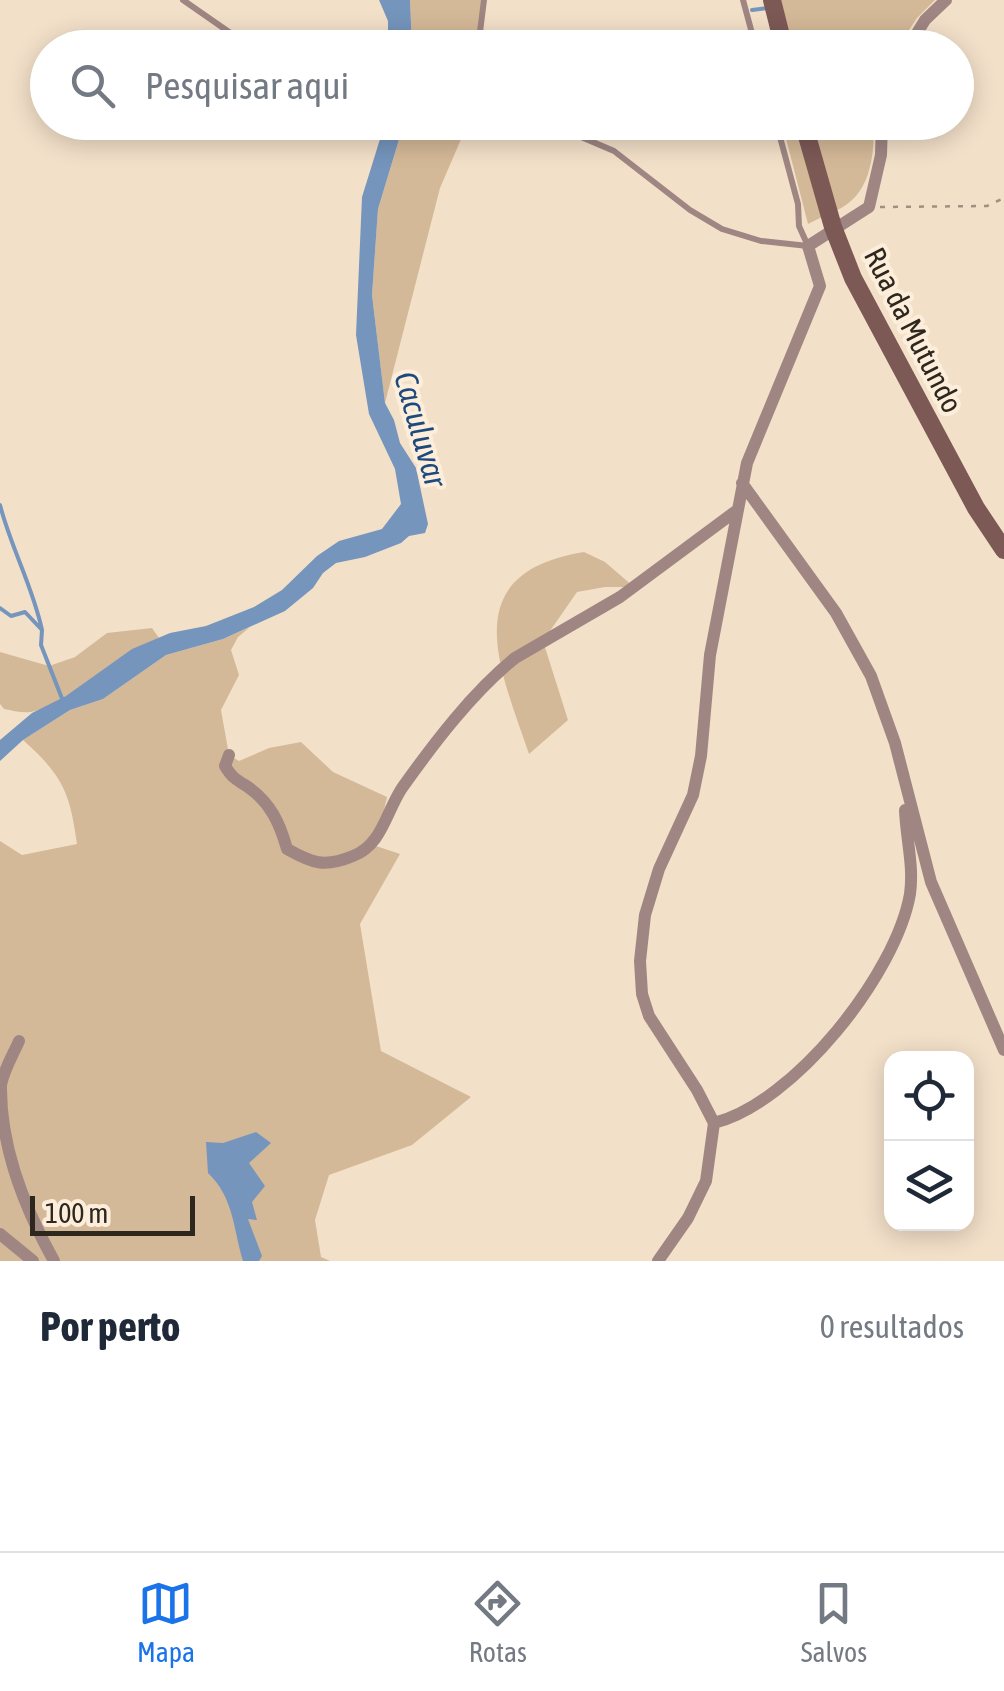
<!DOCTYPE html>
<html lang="pt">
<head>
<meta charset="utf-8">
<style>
	body { margin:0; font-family:"Asap Condensed",sans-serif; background:#f6f6f7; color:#1f2937 }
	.controls { position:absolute; right:30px; bottom:30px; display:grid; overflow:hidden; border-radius:20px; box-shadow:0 5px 25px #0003 }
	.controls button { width:90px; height:90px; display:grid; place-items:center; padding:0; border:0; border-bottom:2px solid #e0e1e3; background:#fff; color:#1f2937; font:50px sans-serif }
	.scale { position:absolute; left:30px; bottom:25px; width:165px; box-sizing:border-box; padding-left:10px; border:5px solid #2e271e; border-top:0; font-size:28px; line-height:35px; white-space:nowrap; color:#2e271e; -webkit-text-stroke:8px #fdeedb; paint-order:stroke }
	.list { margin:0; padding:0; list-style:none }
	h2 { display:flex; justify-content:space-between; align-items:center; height:130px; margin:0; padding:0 40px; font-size:42px }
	h2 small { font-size:32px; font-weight:400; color:#747a83 }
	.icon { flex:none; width:55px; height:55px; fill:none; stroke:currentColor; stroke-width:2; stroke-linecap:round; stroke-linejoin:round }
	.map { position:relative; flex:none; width:1004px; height:1261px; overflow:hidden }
	.search { position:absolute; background:#fff; box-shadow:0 5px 25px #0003; left:30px; right:30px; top:30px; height:110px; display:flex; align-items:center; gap:25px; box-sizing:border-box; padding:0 35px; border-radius:55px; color:#747a83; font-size:38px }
	.sheet { height:290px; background:#fff }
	nav { display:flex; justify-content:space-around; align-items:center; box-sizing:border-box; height:140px; border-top:2px solid #e0e1e3; background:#fff; font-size:28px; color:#747a83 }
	nav a { display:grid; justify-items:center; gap:5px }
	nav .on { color:#1a73e8 }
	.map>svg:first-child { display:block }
</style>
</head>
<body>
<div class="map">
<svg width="1004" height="1261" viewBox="0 0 1004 1261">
	<rect width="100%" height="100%" fill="#f3e0c9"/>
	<!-- green -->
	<path fill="#d4b998" d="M 410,0 L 484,0 L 478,47 L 412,47 Z
		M 777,0 L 935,0 L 917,18 L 897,48 L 789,47 Z
		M 404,123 L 468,123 L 440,188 L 385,403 L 372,295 L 378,209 Z
		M 782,123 L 797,123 L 824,216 L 808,224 Z
		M 808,123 L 874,123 C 874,157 871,196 835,211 Z
		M 584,552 L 605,562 L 634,587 L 605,587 L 577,592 L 543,641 L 568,720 L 529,754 C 499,666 455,573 584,552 Z
		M 250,627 L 238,637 L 231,650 L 239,675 L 221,710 L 229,755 L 239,761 L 269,748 L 301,742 L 333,772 L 387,797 L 376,846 L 400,854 L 360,924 L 381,1051 L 471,1097 L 412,1145 L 329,1175 L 315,1220 L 321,1257 L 330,1261 L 0,1261 L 0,841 L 22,855 L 77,844 C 70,792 62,775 23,740 L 70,710 L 103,699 L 166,655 L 223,639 Z
		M 152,628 L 159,638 C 115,656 81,696 35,711 C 26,714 14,711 4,709 L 0,704 L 0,652 L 49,666 L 75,657 L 107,633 Z"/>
	<!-- water -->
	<path fill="#7595bd" d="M 379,0 L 410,0 L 412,47 L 388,47 L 388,21 Z
		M 385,123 L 404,123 L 378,209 L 372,295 L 385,403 L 394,420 L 400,443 L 416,468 L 428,524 L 425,533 L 409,536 L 401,543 L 365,557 L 336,563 L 323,573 L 313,588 L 285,611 L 223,639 L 166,655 L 103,699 L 70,710 L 23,740 L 0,761 L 0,740 L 32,713 L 66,696 L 132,649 L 170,633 L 206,626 L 254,607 L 282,590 L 317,556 L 339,541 L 382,529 L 401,504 L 395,469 L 369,414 L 356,335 L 362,197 Z
		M 256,1132 L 271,1143 L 249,1163 L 265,1186 L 252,1202 L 257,1220 L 248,1219 L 262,1256 L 259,1261 L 243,1261 C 233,1228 234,1198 208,1173 L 206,1142 L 223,1143 Z"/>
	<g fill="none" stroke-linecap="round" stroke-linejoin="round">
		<!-- stream -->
		<path stroke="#7595bd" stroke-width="4" d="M 752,10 L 767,8
			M 0,505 C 11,548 33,587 42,630 L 25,612 L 11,616 L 0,608
			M 42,630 L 41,645 L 63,701"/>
		<!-- path -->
		<path stroke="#9f9180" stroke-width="2.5" stroke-dasharray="5 8" stroke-linecap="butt" d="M 880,207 L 987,206 L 1004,198"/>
		<!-- lane -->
		<path stroke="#9f8683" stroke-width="6" d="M 183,0 L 252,48
			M 743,0 L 756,48
			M 478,48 L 484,0
			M 546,122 L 614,151 L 690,210 L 722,229 L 761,241 L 808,246 L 799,226 L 798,204 L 776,122"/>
		<!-- street -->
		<path stroke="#9f8683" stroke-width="12" d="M 908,48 L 925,20 L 946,0
			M 742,483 L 836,613 L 871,676 L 895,743 L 931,882 L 1004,1050
			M 229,755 L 225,766 C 233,779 237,780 248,787 C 271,803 280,824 287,849 C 312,863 324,868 353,856 C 382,845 386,812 402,788 C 434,743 472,693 515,658 L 620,597 L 736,511
			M 19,1041 C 13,1055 4,1069 1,1085 C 0,1147 25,1209 54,1261
			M 714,1123 C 794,1103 896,974 910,894 C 914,866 906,838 905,810
			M 0,1234 L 33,1261
			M 658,1261 L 688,1218 L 706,1181 L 714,1123 L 697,1090 L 649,1016 L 642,994 L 640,961 L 645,915 L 659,869 L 693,795 L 701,756 L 710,655 L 747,463 L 820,286 L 808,246 L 869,207 L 881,155 L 882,122"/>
		<!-- secondary -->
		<path stroke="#7d5956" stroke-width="18" d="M 772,0 L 784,48
			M 803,122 L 833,227 L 853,278 L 976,508 L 1004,550"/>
	</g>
	<g text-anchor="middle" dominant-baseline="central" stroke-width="8" stroke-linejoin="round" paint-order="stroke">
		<!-- street labels -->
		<g font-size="30" fill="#2e271e" stroke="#fdeedb">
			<text transform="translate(914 330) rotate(63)">Rua da Mutundo</text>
		</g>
		<!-- water labels -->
		<g font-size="32" font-style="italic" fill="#1d497d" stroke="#fdeedb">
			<text transform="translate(421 429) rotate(74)">Caculuvar</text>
		</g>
	</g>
</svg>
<div class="controls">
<button><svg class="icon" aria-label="locate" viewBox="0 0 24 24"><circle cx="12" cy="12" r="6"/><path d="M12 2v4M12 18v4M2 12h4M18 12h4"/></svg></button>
<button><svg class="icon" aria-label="layers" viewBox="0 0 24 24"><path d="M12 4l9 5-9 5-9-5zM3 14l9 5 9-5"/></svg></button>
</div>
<div class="scale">100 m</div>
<div class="search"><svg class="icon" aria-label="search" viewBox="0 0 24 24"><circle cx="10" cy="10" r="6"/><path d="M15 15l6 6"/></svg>Pesquisar aqui</div>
</div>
<section class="sheet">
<h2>Por perto<small>0 resultados</small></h2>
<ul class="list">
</ul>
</section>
<nav>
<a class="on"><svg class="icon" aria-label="map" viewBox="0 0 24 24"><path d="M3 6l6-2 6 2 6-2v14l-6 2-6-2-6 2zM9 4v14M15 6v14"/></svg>Mapa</a>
<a><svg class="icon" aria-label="directions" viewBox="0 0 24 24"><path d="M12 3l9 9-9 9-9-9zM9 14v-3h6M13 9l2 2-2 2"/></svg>Rotas</a>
<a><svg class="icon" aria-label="saved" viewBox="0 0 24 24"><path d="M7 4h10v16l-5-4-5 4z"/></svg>Salvos</a>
</nav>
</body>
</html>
